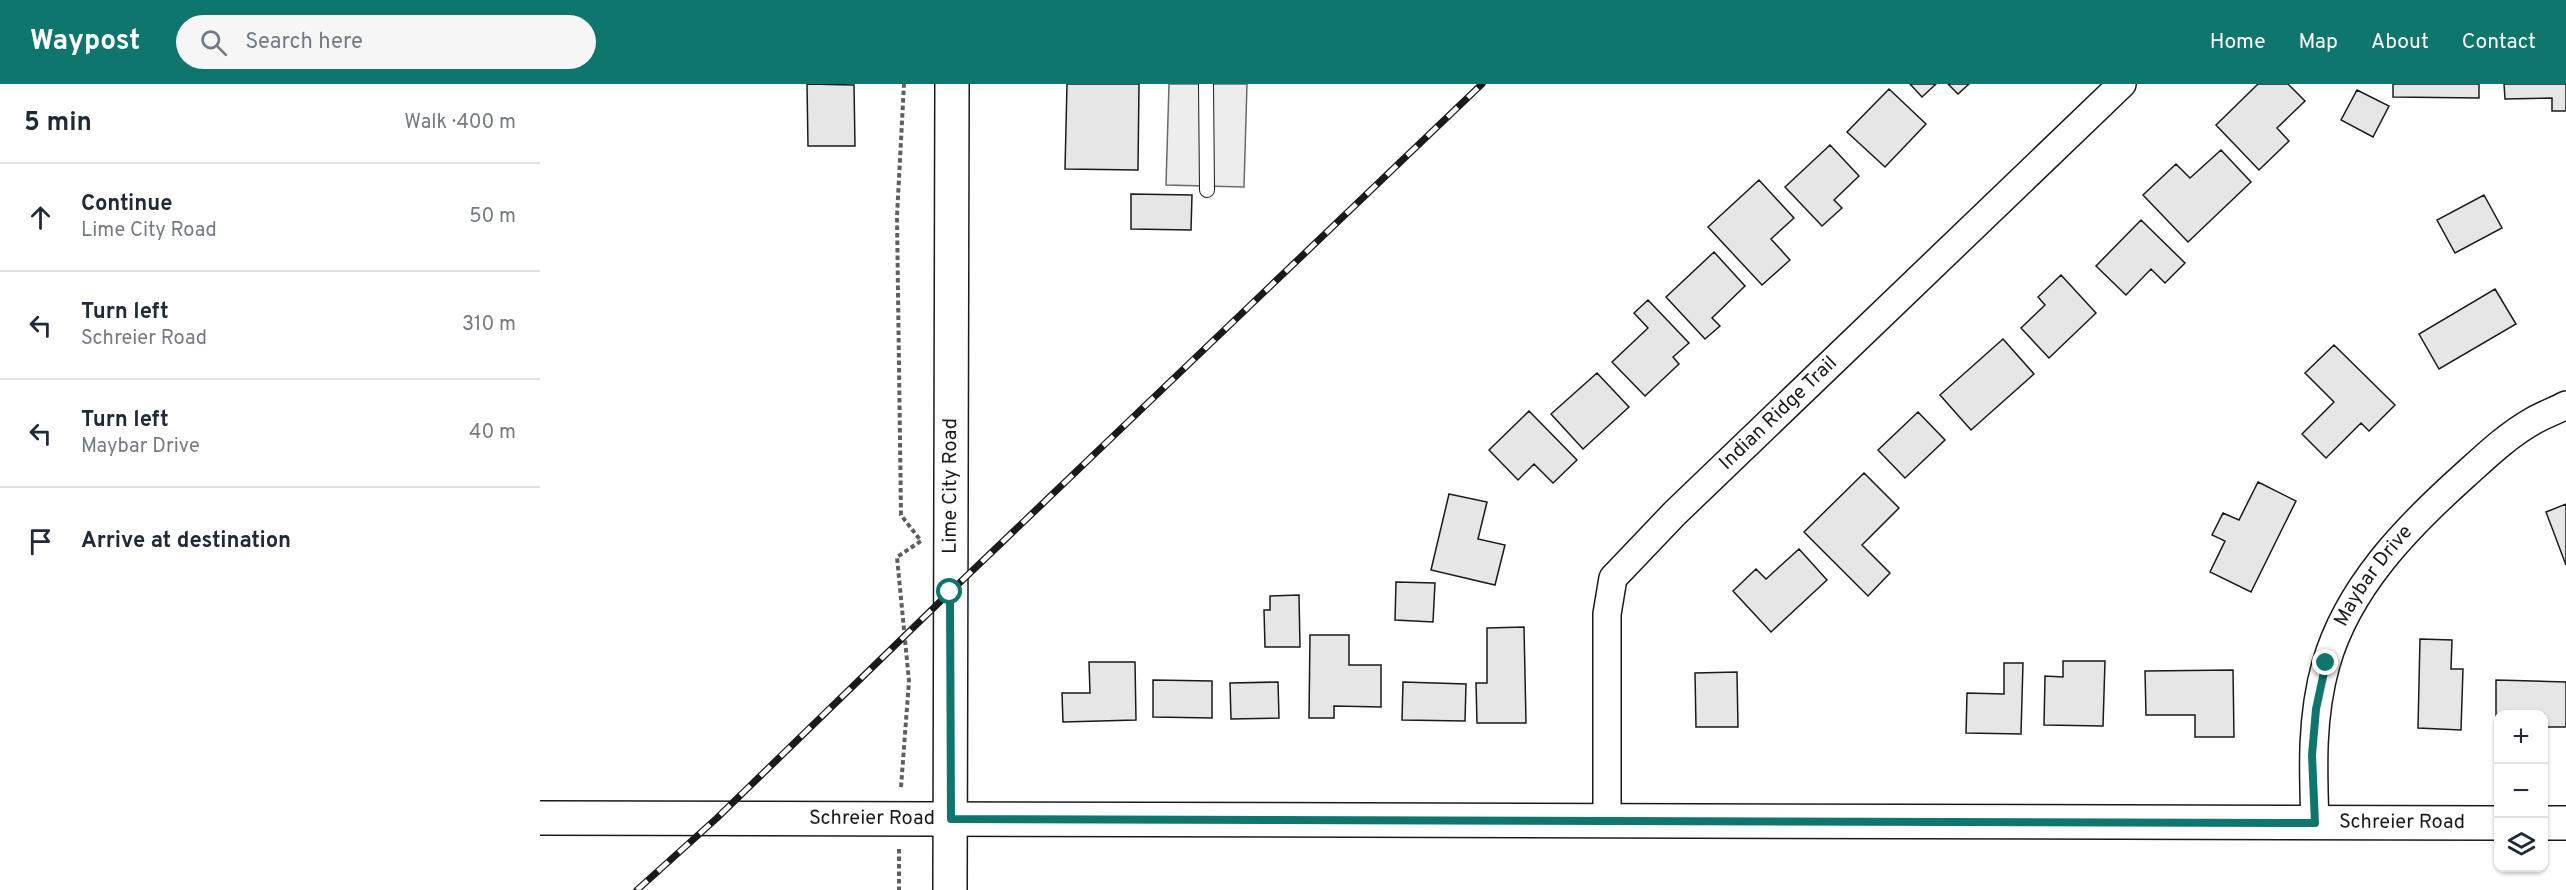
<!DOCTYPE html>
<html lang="en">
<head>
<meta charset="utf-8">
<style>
	body { margin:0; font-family:Overpass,sans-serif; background:#f6f6f7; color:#1f2937 }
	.controls { position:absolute; right:18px; bottom:18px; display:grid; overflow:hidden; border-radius:12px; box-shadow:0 2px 4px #0004 }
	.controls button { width:54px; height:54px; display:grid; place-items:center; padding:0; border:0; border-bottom:2px solid #e0e1e3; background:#fff; color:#1f2937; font:30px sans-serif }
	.stop { position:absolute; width:18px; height:18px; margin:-14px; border:4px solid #0f766e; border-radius:50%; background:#fff }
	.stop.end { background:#0f766e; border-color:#fff; box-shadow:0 2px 6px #0008 }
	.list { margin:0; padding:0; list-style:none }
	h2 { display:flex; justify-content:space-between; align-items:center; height:78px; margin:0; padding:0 24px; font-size:26px }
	h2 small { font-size:20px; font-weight:400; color:#747a83 }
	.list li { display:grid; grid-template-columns:39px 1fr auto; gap:18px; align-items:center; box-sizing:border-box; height:108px; padding:0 24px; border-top:2px solid #e0e1e3 }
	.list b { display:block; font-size:22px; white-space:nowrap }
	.list p { margin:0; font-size:20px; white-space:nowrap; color:#747a83 }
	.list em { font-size:20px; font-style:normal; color:#747a83 }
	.icon { flex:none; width:33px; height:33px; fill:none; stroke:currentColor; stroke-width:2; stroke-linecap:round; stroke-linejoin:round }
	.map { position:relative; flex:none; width:2026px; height:806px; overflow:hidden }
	header { display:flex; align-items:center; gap:36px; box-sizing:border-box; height:84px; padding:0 30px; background:#0f766e; color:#fff }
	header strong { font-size:28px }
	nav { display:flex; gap:33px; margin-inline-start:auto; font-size:21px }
	.search { width:420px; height:54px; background:#f6f6f7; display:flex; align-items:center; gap:15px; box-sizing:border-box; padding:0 21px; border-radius:33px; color:#747a83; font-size:22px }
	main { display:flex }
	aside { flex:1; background:#fff }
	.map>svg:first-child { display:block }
</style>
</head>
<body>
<header>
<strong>Waypost</strong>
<div class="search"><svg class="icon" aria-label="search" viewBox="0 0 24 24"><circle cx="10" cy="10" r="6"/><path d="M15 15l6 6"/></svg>Search here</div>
<nav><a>Home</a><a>Map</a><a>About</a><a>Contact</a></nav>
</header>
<main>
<aside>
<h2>5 min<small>Walk · 400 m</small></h2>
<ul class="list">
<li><svg class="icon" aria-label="ahead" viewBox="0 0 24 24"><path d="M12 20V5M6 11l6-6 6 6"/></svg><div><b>Continue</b><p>Lime City Road</p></div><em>50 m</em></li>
<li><svg class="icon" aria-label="left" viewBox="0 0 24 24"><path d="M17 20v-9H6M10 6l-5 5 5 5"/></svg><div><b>Turn left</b><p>Schreier Road</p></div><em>310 m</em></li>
<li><svg class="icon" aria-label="left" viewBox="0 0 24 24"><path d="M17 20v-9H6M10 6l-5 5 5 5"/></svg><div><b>Turn left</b><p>Maybar Drive</p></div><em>40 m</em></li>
<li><svg class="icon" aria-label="arrive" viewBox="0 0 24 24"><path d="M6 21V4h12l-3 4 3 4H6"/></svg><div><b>Arrive at destination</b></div></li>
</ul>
</aside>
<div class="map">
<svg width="2026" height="806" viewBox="0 0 2026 806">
	<rect width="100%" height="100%" fill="#fff"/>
	<!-- parking -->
	<path fill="#ededed" stroke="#6a6a6a" stroke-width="1.5" d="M 629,0 L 707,0 L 704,103 L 626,101 Z"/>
	<!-- building -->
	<path fill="#e6e6e6" stroke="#1a1a1a" stroke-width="1.5" d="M 267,0 L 314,1 L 315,62 L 268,62 Z
		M 527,0 L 599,0 L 598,86 L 525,85 Z
		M 1370,0 L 1396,0 L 1382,13 Z
		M 1408,0 L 1429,0 L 1418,10 Z
		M 1718,0 L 1748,0 L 1765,17 L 1737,44 L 1749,57 L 1719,86 L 1676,41 Z
		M 1853,0 L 1939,0 L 1939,14 L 1853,13 Z
		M 1964,0 L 2026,0 L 2026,27 L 2012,27 L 2012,14 L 1965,15 Z
		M 1349,5 L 1386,40 L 1345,83 L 1307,48 Z
		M 1817,6 L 1849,22 L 1833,53 L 1801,36 Z
		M 1290,61 L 1319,92 L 1294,116 L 1302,124 L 1282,142 L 1245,103 Z
		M 1681,66 L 1711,98 L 1648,158 L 1603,111 L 1636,80 L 1650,94 Z
		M 1219,96 L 1254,134 L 1231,155 L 1250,176 L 1222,201 L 1168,143 Z
		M 591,110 L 652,111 L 651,146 L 591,145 Z
		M 1944,111 L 1962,144 L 1915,169 L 1897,136 Z
		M 1601,136 L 1645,179 L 1625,199 L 1611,185 L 1586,211 L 1556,182 Z
		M 1174,168 L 1205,202 L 1172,234 L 1180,242 L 1165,255 L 1126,213 Z
		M 1521,191 L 1556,229 L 1509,274 L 1481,244 L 1505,221 L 1498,213 Z
		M 1955,205 L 1976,240 L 1899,285 L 1879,250 Z
		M 1108,216 L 1149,259 L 1133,273 L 1139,280 L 1105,312 L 1072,278 L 1108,244 L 1094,229 Z
		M 1463,255 L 1494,290 L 1431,346 L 1400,311 Z
		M 1794,261 L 1855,321 L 1829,347 L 1821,339 L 1786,374 L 1762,350 L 1794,318 L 1765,289 Z
		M 1057,289 L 1089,323 L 1043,365 L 1011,330 Z
		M 989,327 L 1037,376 L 1013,399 L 994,380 L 978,396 L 949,366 Z
		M 1378,328 L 1405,356 L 1365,394 L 1338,366 Z
		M 1324,389 L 1359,424 L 1322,461 L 1350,489 L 1328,512 L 1264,448 Z
		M 1718,398 L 1756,417 L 1711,508 L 1670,488 L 1685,457 L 1672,451 L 1683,429 L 1699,436 Z
		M 909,410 L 947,418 L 938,455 L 965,461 L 955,501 L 891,486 Z
		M 2026,420 L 2026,481 L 2006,428 Z
		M 1259,465 L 1287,496 L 1231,548 L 1193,507 L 1216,485 L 1226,495 Z
		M 856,498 L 895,499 L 893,538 L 855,536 Z
		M 759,511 L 760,563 L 725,563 L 724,526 L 730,526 L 730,512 Z
		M 984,543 L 986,639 L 937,639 L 936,599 L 947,599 L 947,544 Z
		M 770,551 L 809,551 L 809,581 L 841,581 L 841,623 L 794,622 L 794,634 L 769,634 Z
		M 1880,555 L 1912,556 L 1911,585 L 1923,585 L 1921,646 L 1878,644 Z
		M 1523,577 L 1565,577 L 1563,642 L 1504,641 L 1505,592 L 1523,593 Z
		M 549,578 L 595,578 L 596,636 L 523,638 L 522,609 L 550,609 Z
		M 1464,579 L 1483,579 L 1481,650 L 1426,649 L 1427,609 L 1464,610 Z
		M 1693,586 L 1694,653 L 1655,653 L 1655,631 L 1606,631 L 1605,587 Z
		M 1197,588 L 1198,643 L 1156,643 L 1155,589 Z
		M 613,596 L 672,597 L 672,634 L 613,633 Z
		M 1956,596 L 2026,598 L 2026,643 L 2004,643 L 2004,630 L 1958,630 L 1958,642 L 1956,642 Z
		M 738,598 L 739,634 L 691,635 L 690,599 Z
		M 863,598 L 926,600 L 925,637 L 862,636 Z"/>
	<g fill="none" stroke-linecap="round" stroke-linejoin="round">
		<!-- service casing -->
		<g stroke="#1a1a1a" stroke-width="16">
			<path id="service" d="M 666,0 L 667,106"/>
		</g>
		<!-- minor casing -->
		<g stroke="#1a1a1a" stroke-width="30">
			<g id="minor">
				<path id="s1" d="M 1067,736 L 1067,530 L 1073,494 L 1135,429 L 1582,0"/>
				<path id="s2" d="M 1775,739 C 1773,685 1771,633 1786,580 C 1808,503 1867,443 1925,391 C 1946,372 1968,351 1993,337 C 2003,331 2015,327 2026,321"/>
			</g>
		</g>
		<!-- tertiary casing -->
		<g stroke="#1a1a1a" stroke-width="36">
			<g id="tertiary">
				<path id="s3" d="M 0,734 L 1958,739"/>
				<path d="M 2004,739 L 2026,739"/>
				<path id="s4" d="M 410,806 L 412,0"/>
			</g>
		</g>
		<!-- path -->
		<path stroke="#5f5f5f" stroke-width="4" stroke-dasharray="4.5 3" stroke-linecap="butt" d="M 361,703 L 369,597 L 357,473 L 381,457 L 361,431 L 357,132 L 364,0
			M 359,765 L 359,806"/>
		<!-- service -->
		<use href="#service" stroke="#fff" stroke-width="14"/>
		<!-- minor -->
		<use href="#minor" stroke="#fff" stroke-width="27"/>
		<!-- tertiary -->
		<use href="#tertiary" stroke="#fff" stroke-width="33"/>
		<!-- rail casing -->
		<g stroke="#1a1a1a" stroke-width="7">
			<path id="rail" d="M 97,806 L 177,734 L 410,508 L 942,0"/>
		</g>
		<!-- rail -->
		<use href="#rail" stroke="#fff" stroke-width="4.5" stroke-dasharray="14" stroke-linecap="butt"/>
	</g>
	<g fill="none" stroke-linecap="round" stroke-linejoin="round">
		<!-- route -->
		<path stroke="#0f766e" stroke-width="8" d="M 410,508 L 411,735 L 1775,739 L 1772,671 L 1776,625 L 1786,579"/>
	</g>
	<g text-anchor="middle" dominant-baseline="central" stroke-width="4.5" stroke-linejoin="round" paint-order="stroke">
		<!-- street labels -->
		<g font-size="20" fill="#1a1a1a" stroke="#fff">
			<text stroke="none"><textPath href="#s1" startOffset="476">Indian Ridge Trail</textPath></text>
			<text stroke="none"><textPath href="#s4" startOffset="404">Lime City Road</textPath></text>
			<text stroke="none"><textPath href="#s2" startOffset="261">Maybar Drive</textPath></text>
			<text stroke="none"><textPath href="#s3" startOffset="332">Schreier Road</textPath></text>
			<text stroke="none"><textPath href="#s3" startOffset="1862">Schreier Road</textPath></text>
		</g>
	</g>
</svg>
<div class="controls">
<button>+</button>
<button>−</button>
<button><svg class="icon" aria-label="layers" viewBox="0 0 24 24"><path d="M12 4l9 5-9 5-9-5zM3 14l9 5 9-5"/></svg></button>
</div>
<div class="stop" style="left:410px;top:508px"></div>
<div class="stop end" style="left:1786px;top:579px"></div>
</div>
</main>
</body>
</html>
